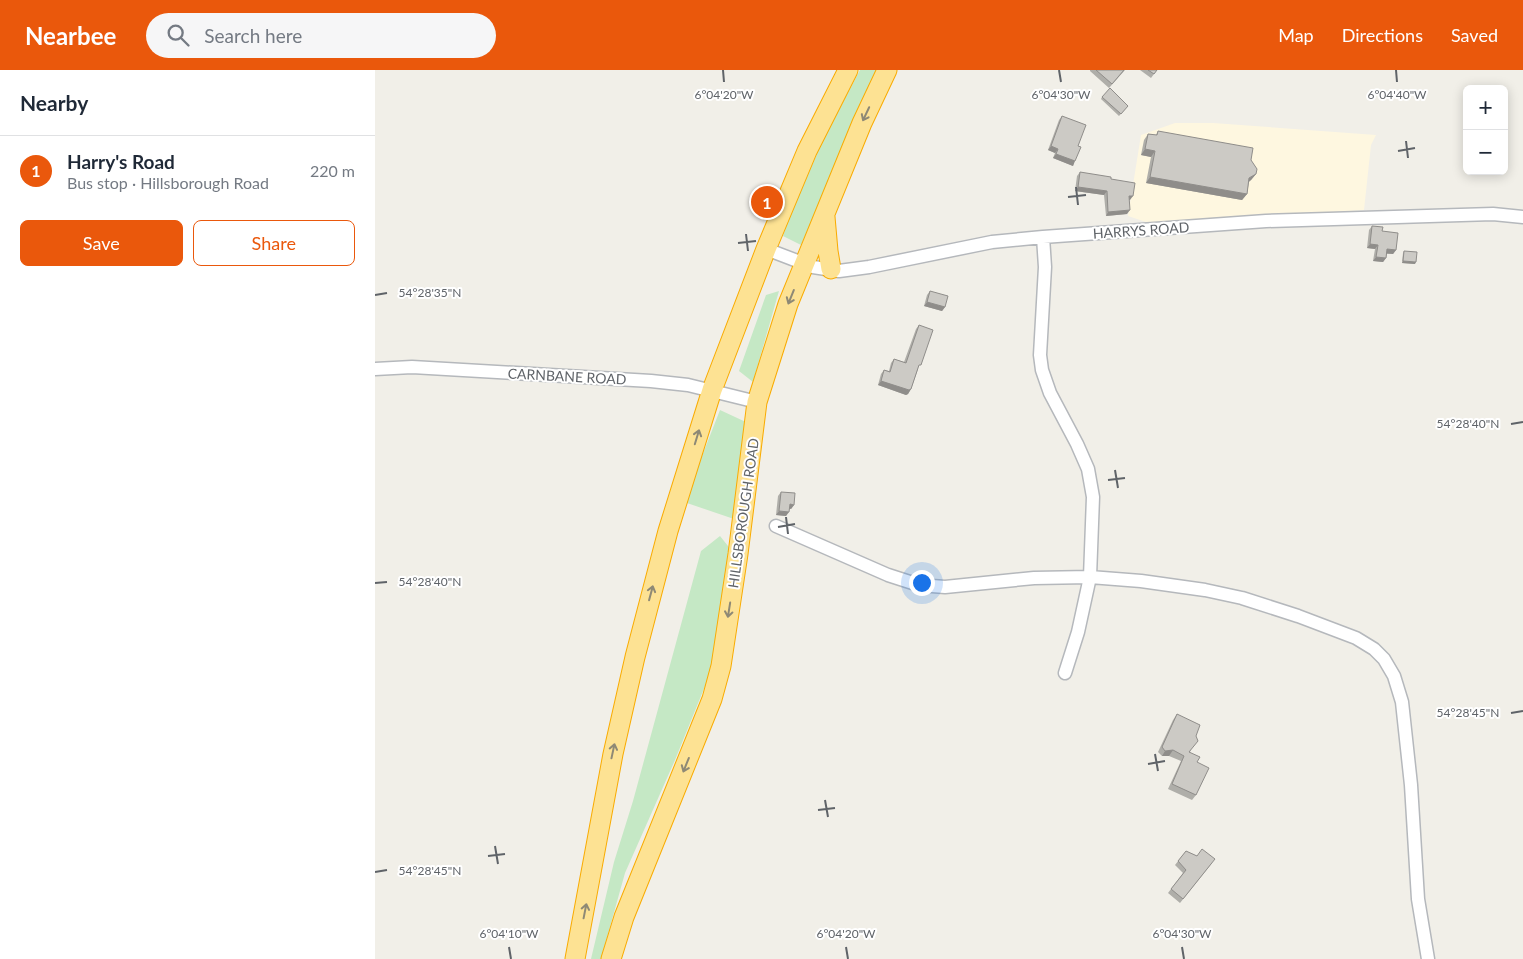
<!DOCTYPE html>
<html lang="en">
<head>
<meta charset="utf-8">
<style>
	body { margin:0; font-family:Lato,sans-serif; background:#f6f6f7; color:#1f2937 }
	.controls { position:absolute; right:15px; top:15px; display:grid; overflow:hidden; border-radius:8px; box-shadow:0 2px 12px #0003 }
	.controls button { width:45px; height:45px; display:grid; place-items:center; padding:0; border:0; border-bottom:1px solid #e0e1e3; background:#fff; color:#1f2937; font:25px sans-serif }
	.you { position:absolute; left:546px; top:512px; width:18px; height:18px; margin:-12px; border:4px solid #fff; border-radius:50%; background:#1a73e8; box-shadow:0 0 0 8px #1a73e833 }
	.badge { display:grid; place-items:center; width:32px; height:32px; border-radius:50%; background:#ea580c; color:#fff; font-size:16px; font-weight:700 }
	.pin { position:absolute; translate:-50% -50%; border:2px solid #fff; box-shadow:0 1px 5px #0006 }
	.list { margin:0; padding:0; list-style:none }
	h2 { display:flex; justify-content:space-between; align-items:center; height:65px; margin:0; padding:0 20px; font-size:21px }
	h2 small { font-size:16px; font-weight:400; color:#747a83 }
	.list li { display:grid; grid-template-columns:32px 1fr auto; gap:15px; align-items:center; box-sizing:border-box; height:70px; padding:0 20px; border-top:1px solid #e0e1e3 }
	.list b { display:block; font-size:19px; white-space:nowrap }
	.list p { margin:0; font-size:16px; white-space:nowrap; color:#747a83 }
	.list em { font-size:16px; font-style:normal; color:#747a83 }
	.actions { display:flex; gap:10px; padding:15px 20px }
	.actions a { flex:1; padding:11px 0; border:1px solid #ea580c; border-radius:8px; text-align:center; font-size:18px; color:#ea580c }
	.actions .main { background:#ea580c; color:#fff }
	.icon { flex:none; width:28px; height:28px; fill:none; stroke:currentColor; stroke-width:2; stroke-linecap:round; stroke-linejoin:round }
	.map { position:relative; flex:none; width:1148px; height:889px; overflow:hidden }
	header { display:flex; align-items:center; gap:30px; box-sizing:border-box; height:70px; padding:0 25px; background:#ea580c; color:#fff }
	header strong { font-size:24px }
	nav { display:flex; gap:28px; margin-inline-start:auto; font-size:18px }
	.search { width:350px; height:45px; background:#f6f6f7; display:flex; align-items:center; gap:12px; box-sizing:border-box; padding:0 18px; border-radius:28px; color:#747a83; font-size:19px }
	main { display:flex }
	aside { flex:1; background:#fff }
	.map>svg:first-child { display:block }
</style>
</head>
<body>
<header>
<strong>Nearbee</strong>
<div class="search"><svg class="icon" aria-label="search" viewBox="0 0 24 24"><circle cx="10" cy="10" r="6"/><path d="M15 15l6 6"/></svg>Search here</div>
<nav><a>Map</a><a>Directions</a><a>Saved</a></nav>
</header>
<main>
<aside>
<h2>Nearby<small></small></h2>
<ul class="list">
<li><span class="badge">1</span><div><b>Harry's Road</b><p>Bus stop · Hillsborough Road</p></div><em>220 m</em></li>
</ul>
<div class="actions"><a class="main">Save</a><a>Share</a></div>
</aside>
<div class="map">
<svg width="1148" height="889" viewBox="0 0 1148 889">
	<rect width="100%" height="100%" fill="#f1efe8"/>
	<!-- commercial -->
	<path fill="#fef7e0" d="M 800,53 L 838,53 L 1001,65 L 996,75 L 989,140 L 777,154 L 753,146 L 766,65 Z"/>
	<!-- green -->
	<path fill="#c5e8c5" d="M 485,0 L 505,0 L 479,54 L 426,175 L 408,166 L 412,153 L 448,70 Z
		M 404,221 L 378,312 L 364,301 L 391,225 Z
		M 345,340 L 373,353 L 359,449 L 309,432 Z
		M 345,466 L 357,481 L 339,594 L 300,690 L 250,803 L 226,889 L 216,889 L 239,792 L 258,731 L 326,481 Z"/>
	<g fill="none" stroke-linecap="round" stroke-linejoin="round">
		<!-- minor casing -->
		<g stroke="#b5b8bc" stroke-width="15">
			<path id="minor" d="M 668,167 L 670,197 L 665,285 L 667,300 L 675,323 L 702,374 L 713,399 L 718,427 L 715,507 L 703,562 L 690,603
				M 391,179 L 438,197 L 464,201 L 494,197 L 617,172 L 668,167 L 891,151 L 1118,144 L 1148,147
				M 0,299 L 37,297 L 276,311 L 313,315 L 382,332
				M 401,456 L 513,505 L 544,515 L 570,517 L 659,508 L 715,507 L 766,511 L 830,520 L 867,528 L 923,546 L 981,568 L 999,579 L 1009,589 L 1019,606 L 1027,632 L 1036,715 L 1043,829 L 1053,889"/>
		</g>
		<!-- highway casing -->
		<g stroke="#f9ab00" stroke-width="21">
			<path id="highway" d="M 450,147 L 453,181 L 456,199
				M 200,889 L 238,684 L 260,587 L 293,461 L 337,320 L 391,179 L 432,81 L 473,0
				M 236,889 L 249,847 L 337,629 L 346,596 L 363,484 L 382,332 L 413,234 L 487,53 L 512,0"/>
		</g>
		<!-- minor -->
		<use href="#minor" stroke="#fff" stroke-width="12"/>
		<!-- highway -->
		<use href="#highway" stroke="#fde293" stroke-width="19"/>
	</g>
	<!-- wall -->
	<path fill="#afaea9" d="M 715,0 L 750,0 L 734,18 L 715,1 Z
		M 765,0 L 782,0 L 776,8 Z
		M 727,27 L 753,36 L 744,46 L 726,29 Z
		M 687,46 L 703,76 L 698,96 L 678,88 L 680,83 L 673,80 L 684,50 Z
		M 783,61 L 876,90 L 881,104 L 876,110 L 874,112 L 872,124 L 867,130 L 771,113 L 776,87 L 766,85 L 769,70 L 773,64 L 781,65 Z
		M 705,102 L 736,109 L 755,130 L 754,130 L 752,144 L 731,146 L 729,125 L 700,121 L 702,106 Z
		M 997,156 L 1007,161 L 1021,180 L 1018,184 L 1012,184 L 1011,188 L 1008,192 L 998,191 L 1000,179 L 992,178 L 994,160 Z
		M 1029,181 L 1040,194 L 1027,193 L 1028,183 Z
		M 555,221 L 570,237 L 567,241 L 549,236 L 552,225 Z
		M 544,255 L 543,299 L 536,319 L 533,324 L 531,325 L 503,315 L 506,304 L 509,300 L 514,301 L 516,293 L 519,289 L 529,292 L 541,259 Z
		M 406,422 L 419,435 L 416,439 L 415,438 L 411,446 L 401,445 L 403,426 Z
		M 802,644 L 821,666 L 815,682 L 822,692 L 821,725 L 817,730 L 793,719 L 806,691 L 794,686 L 787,686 L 783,682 L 798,650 Z
		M 811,781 L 837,793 L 805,833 L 793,823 L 808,803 L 800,795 Z"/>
	<!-- shaded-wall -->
	<path fill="#8f8d8a" d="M 676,76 L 683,79 L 680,83 L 673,80 Z
		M 770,79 L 780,81 L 776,87 L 766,85 Z
		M 681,84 L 700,91 L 698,96 L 678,88 Z
		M 881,104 L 876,110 L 870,114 L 874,108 Z
		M 775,107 L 872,124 L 867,130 L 771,113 Z
		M 703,117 L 732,121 L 729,125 L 700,121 Z
		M 754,126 L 758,126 L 755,130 L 751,130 Z
		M 755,140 L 752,144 L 731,146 L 733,142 Z
		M 995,174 L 1003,175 L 1000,179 L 992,178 Z
		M 1012,179 L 1021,180 L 1018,184 L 1010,183 Z
		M 1001,187 L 1011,188 L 1008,192 L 998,191 Z
		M 1028,191 L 1041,192 L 1040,194 L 1027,193 Z
		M 552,232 L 570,237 L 567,241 L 549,236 Z
		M 506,311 L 536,319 L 533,324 L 531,325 L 503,315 Z
		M 415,434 L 419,435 L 416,439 L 412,438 Z
		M 404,441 L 414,442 L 411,446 L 401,445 Z
		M 798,680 L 794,686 L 787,686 L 790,681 Z"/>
	<!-- building -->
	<path fill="#cccac5" stroke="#8f8d8a" d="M 721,0 L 749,0 L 737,14 Z
		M 773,0 L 782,0 L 779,4 Z
		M 735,18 L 753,36 L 746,44 L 727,27 Z
		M 687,46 L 711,55 L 703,76 L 706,77 L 700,91 L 681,84 L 683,79 L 676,76 Z
		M 783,61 L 878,78 L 876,90 L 882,99 L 881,104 L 874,108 L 872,124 L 775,107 L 780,81 L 770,79 L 773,64 L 782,65 Z
		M 705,102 L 736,107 L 736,109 L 760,113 L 758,126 L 754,126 L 755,140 L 733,142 L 732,121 L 703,117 Z
		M 997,156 L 1008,157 L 1007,161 L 1023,163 L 1021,180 L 1012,179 L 1011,188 L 1001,187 L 1003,175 L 995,174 Z
		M 1029,181 L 1042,182 L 1041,192 L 1028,191 Z
		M 555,221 L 573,226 L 570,237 L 552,232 Z
		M 544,255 L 558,260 L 546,295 L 544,295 L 536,319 L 534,320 L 506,311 L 509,300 L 515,302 L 519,289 L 531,293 Z
		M 406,422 L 420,423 L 419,435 L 415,434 L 414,442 L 404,441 Z
		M 802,644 L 825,655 L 821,666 L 823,671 L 814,682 L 825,687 L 822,692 L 834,698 L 821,725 L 797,714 L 809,686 L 798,680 L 790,681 L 787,677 Z
		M 827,779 L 840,789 L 808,829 L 796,819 L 811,800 L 803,791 L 811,781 L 822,786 Z"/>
	<!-- one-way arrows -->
	<defs><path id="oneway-shaft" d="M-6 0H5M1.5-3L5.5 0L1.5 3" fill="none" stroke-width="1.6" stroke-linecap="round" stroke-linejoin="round" transform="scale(1.25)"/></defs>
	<g stroke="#8e8975">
		<use href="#oneway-shaft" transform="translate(491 44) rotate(115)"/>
		<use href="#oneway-shaft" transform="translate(416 227) rotate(112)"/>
		<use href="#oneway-shaft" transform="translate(322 367) rotate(-73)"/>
		<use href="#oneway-shaft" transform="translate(276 523) rotate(-75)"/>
		<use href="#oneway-shaft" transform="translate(354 540) rotate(99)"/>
		<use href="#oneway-shaft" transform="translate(238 681) rotate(-78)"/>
		<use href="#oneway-shaft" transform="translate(311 695) rotate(112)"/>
		<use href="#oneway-shaft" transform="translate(210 841) rotate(-79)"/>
	</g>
	<!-- ticks -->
	<path fill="none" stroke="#5f6368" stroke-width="2" d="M 348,0 L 349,12M 684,0 L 686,12M 1021,0 L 1022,12M 1031,71 L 1033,88M 1023,81 L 1040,78M 701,117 L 703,135M 693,127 L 711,125M 371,164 L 373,181M 363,173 L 381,171M 0,225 L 12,223M 1136,354 L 1148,352M 740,400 L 743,418M 733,410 L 750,408M 411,447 L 413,464M 403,457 L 420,454M 0,513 L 12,512M 1136,643 L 1148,641M 780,684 L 783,701M 773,694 L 790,691M 450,730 L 453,747M 443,740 L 460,738M 120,776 L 123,794M 113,786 L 130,784M 0,802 L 12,800M 134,877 L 136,889M 471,877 L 473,889M 807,877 L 809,889"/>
	<g text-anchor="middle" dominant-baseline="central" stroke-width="4" stroke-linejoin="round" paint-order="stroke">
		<!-- street labels -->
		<g font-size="14" fill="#5f6368" stroke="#fff">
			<text transform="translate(766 160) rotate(-4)">HARRYS ROAD</text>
			<text transform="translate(192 306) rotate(3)">CARNBANE ROAD</text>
			<text transform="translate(368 443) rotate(-82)">HILLSBOROUGH ROAD</text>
		</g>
	</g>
	<g font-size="12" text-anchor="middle" fill="#5f6368" stroke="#fff" stroke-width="4" stroke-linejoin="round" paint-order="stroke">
		<text x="349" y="29">6°04'20"W</text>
		<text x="686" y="29">6°04'30"W</text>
		<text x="1022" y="29">6°04'40"W</text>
		<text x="55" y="227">54°28'35"N</text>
		<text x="1093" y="358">54°28'40"N</text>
		<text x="55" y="516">54°28'40"N</text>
		<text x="1093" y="647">54°28'45"N</text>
		<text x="55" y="805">54°28'45"N</text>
		<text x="134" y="868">6°04'10"W</text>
		<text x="471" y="868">6°04'20"W</text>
		<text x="807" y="868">6°04'30"W</text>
	</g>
</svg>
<div class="controls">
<button>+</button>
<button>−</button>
</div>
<div class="you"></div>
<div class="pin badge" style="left:392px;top:132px">1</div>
</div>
</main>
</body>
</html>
